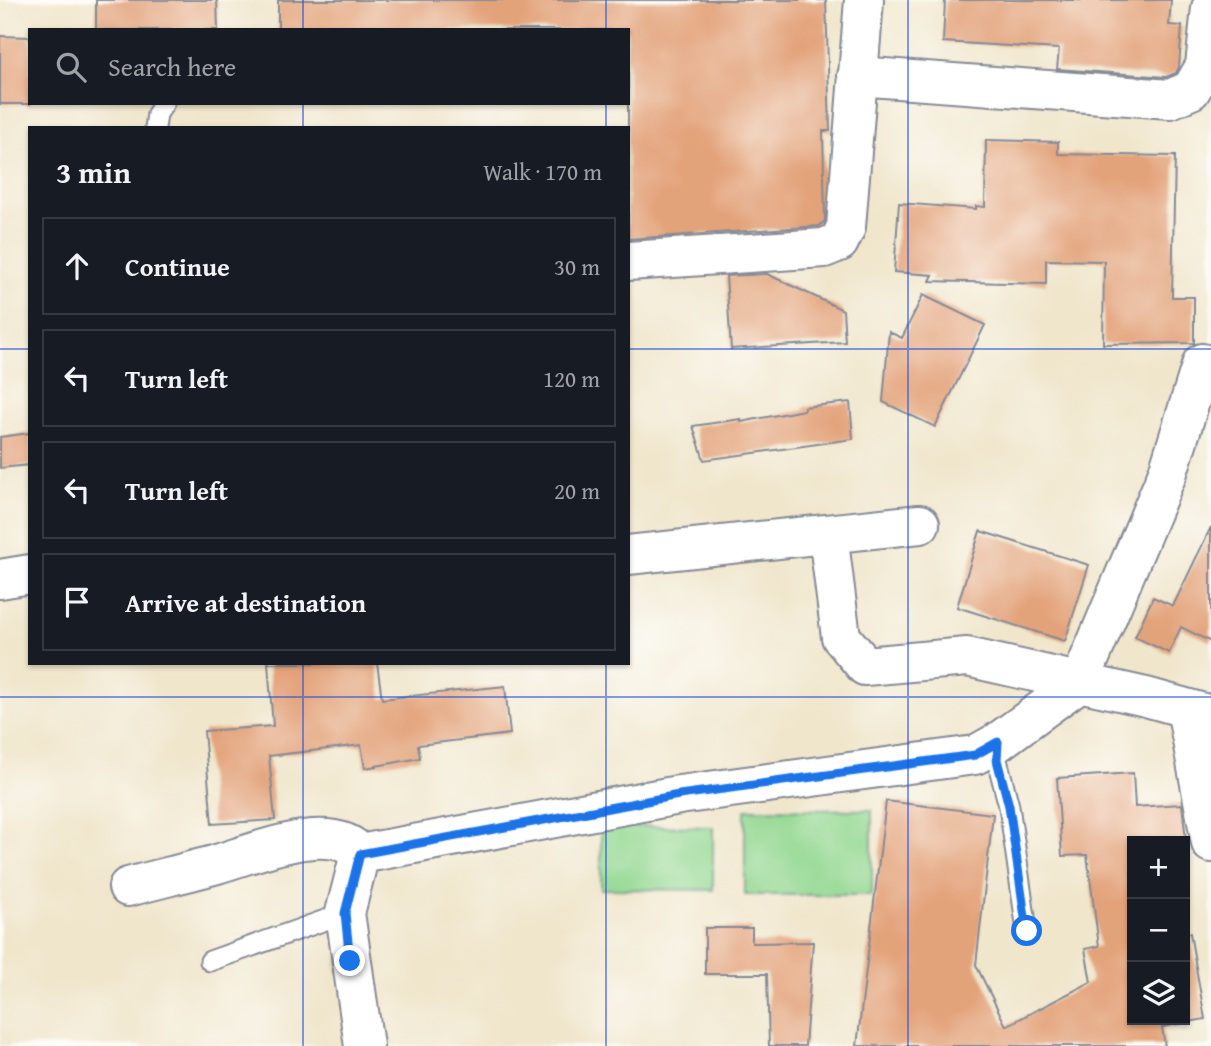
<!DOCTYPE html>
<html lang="en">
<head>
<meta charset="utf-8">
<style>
	body { margin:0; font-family:"Gentium Book Plus",serif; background:#20242c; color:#f1f3f6 }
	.controls { position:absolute; right:21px; bottom:21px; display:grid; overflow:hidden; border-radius:0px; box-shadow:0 2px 5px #0004 }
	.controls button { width:63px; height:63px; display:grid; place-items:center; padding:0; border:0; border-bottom:2px solid #363941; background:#171b24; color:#f1f3f6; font:35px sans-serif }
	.stop { position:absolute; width:21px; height:21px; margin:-16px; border:5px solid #1a73e8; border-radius:50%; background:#fff }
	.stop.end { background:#1a73e8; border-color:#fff; box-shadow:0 2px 7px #0008 }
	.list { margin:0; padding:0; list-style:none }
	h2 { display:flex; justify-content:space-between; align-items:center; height:91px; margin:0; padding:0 28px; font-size:30px }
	h2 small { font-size:23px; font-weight:400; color:#9ea1a6 }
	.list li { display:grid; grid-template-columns:46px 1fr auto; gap:21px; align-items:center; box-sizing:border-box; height:98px; margin:0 14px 14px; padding:0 14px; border:2px solid #363941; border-radius:0px }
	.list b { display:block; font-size:26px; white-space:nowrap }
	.list em { font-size:23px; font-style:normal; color:#9ea1a6 }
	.icon { flex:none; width:38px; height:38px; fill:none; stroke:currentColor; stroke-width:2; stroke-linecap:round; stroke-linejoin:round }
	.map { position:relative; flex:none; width:1211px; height:1046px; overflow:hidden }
	.search { position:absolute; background:#171b24; box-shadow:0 2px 5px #0004; left:28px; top:28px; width:602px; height:77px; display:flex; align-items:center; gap:18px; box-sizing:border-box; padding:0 24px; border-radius:0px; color:#9ea1a6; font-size:26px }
	.panel { position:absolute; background:#171b24; box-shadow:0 2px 5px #0004; left:28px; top:126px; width:602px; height:539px; border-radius:0px }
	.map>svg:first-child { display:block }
</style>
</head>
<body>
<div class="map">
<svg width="1211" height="1046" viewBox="0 0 1211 1046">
	<rect width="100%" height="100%" fill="#fdfcf7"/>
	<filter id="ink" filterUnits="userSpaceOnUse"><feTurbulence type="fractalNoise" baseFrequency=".0143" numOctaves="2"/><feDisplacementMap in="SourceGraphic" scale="14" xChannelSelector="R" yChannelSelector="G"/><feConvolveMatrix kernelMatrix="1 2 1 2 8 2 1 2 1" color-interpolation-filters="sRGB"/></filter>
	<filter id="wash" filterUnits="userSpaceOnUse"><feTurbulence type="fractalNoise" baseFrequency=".00686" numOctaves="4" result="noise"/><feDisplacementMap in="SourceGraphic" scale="28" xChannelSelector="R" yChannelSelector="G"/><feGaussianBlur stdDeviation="1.57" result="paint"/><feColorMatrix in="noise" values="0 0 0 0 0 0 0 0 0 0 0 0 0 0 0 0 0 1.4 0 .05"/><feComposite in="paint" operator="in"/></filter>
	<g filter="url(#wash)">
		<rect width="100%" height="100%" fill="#f0e6cc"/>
		<!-- green -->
		<path fill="#93d891" stroke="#578478" stroke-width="2" d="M 745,809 L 872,810 L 872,895 L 745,895 Z
			M 601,826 L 713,827 L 713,890 L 601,889 Z"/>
		<g id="blocks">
			<!-- building -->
			<path fill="#e3a37a" d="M 96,0 L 217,0 L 218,30 L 96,30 Z
				M 278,0 L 826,0 L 830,131 L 823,131 L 825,221 L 819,226 L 628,239 L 628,30 L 278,30 Z
				M 945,0 L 1171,0 L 1169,25 L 1182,26 L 1179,67 L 1176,73 L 1166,77 L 1057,69 L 1059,49 L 943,42 Z
				M 0,36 L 30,37 L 30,104 L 0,104 Z
				M 986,140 L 1058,142 L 1058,154 L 1175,156 L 1172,297 L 1194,297 L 1194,343 L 1103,344 L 1104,261 L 1046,260 L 1046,284 L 930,281 L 933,275 L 894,272 L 899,203 L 976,209 L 976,206 L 985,207 Z
				M 767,274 L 843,310 L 845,342 L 731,349 L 726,276 Z
				M 923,295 L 985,325 L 935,427 L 883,402 L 889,332 L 902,338 Z
				M 850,402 L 853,439 L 704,460 L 693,426 L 741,419 L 741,422 L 804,410 L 804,407 Z
				M 30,433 L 30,465 L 0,468 L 0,437 Z
				M 1211,527 L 1211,642 L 1181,627 L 1169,653 L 1135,637 L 1153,597 L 1173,606 Z
				M 980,531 L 1089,565 L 1065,641 L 957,607 Z
				M 268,663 L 377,663 L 382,699 L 505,686 L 510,734 L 418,745 L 420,758 L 365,768 L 361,745 L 269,756 L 275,820 L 212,824 L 204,731 L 273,726 Z
				M 1133,773 L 1135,807 L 1182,804 L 1187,849 L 1185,841 L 1132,841 L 1132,1020 L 1185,1020 L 1185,933 L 1190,933 L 1205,1019 L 1162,1027 L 1165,1046 L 857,1046 L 886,801 L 993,814 L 976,965 L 1006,1026 L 1091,982 L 1085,949 L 1099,946 L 1087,855 L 1062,856 L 1057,778 Z
				M 705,928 L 752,928 L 752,943 L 813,942 L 805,1046 L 769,1046 L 767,974 L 705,974 Z"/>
		</g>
	</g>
	<g filter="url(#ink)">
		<use href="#blocks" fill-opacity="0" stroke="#868a95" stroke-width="2"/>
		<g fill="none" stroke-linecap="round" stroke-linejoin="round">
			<!-- service casing -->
			<g stroke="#868a95" stroke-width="23">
				<path id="service" d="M 155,128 L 157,114 L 164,103
					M 998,742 L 997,760 L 1009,806 L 1027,931
					M 210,961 L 345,913"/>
			</g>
			<!-- minor casing -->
			<g stroke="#868a95" stroke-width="42">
				<path id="minor" d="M 857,76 L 1170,99 L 1191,90 L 1205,66 L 1211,8
					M 628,261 L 824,248 L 839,242 L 846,227 L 864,0
					M 828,534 L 841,637 L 865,666 L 967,657 L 1146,697 L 1211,715
					M 628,555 L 920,524
					M 0,579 L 30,574
					M 1186,708 L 1211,843
					M 360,854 L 679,795 L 975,755 L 998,742 L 1080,682 L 1168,472 L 1202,363
					M 360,854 L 345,913 L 364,1046
					M 128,887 C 158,879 188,872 217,864 C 252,854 332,819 360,854"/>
			</g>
			<!-- service -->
			<use href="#service" stroke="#fff" stroke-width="19"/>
			<!-- minor -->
			<use href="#minor" stroke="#fff" stroke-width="38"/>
		</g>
	</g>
	<g fill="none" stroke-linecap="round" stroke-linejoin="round" filter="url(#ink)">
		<!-- route -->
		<path stroke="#1a73e8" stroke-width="9" d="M 350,961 L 345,913 L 360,854 L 679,795 L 975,755 L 998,742 L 997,760 L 1009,806 L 1027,931"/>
	</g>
	<!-- grid -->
	<path fill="none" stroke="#1d4ed8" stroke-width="2" stroke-opacity="0.55" d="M 303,0 L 303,30M 606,0 L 606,30M 908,0 L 908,1046M 303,103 L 303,128M 606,103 L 606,128M 0,349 L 30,349M 628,349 L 1211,349M 303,663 L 303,1046M 606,663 L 606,1046M 0,697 L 1211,697"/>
</svg>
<div class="controls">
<button>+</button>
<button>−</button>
<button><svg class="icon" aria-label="layers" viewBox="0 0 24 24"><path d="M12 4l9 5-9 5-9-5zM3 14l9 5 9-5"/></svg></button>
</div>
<div class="stop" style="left:1027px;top:931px"></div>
<div class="stop end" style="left:350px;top:961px"></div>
<div class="search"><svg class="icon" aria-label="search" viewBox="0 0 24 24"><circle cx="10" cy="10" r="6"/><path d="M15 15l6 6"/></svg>Search here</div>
<section class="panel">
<h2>3 min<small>Walk · 170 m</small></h2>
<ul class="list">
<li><svg class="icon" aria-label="ahead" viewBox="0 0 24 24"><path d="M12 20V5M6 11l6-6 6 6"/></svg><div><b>Continue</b></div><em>30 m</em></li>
<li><svg class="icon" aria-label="left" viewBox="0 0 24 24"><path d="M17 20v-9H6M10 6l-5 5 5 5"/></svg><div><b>Turn left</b></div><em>120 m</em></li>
<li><svg class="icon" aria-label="left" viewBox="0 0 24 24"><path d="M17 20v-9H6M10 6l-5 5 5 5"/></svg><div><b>Turn left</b></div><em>20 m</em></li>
<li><svg class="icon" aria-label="arrive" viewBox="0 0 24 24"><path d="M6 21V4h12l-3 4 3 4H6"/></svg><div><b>Arrive at destination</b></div></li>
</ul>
</section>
</div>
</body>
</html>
